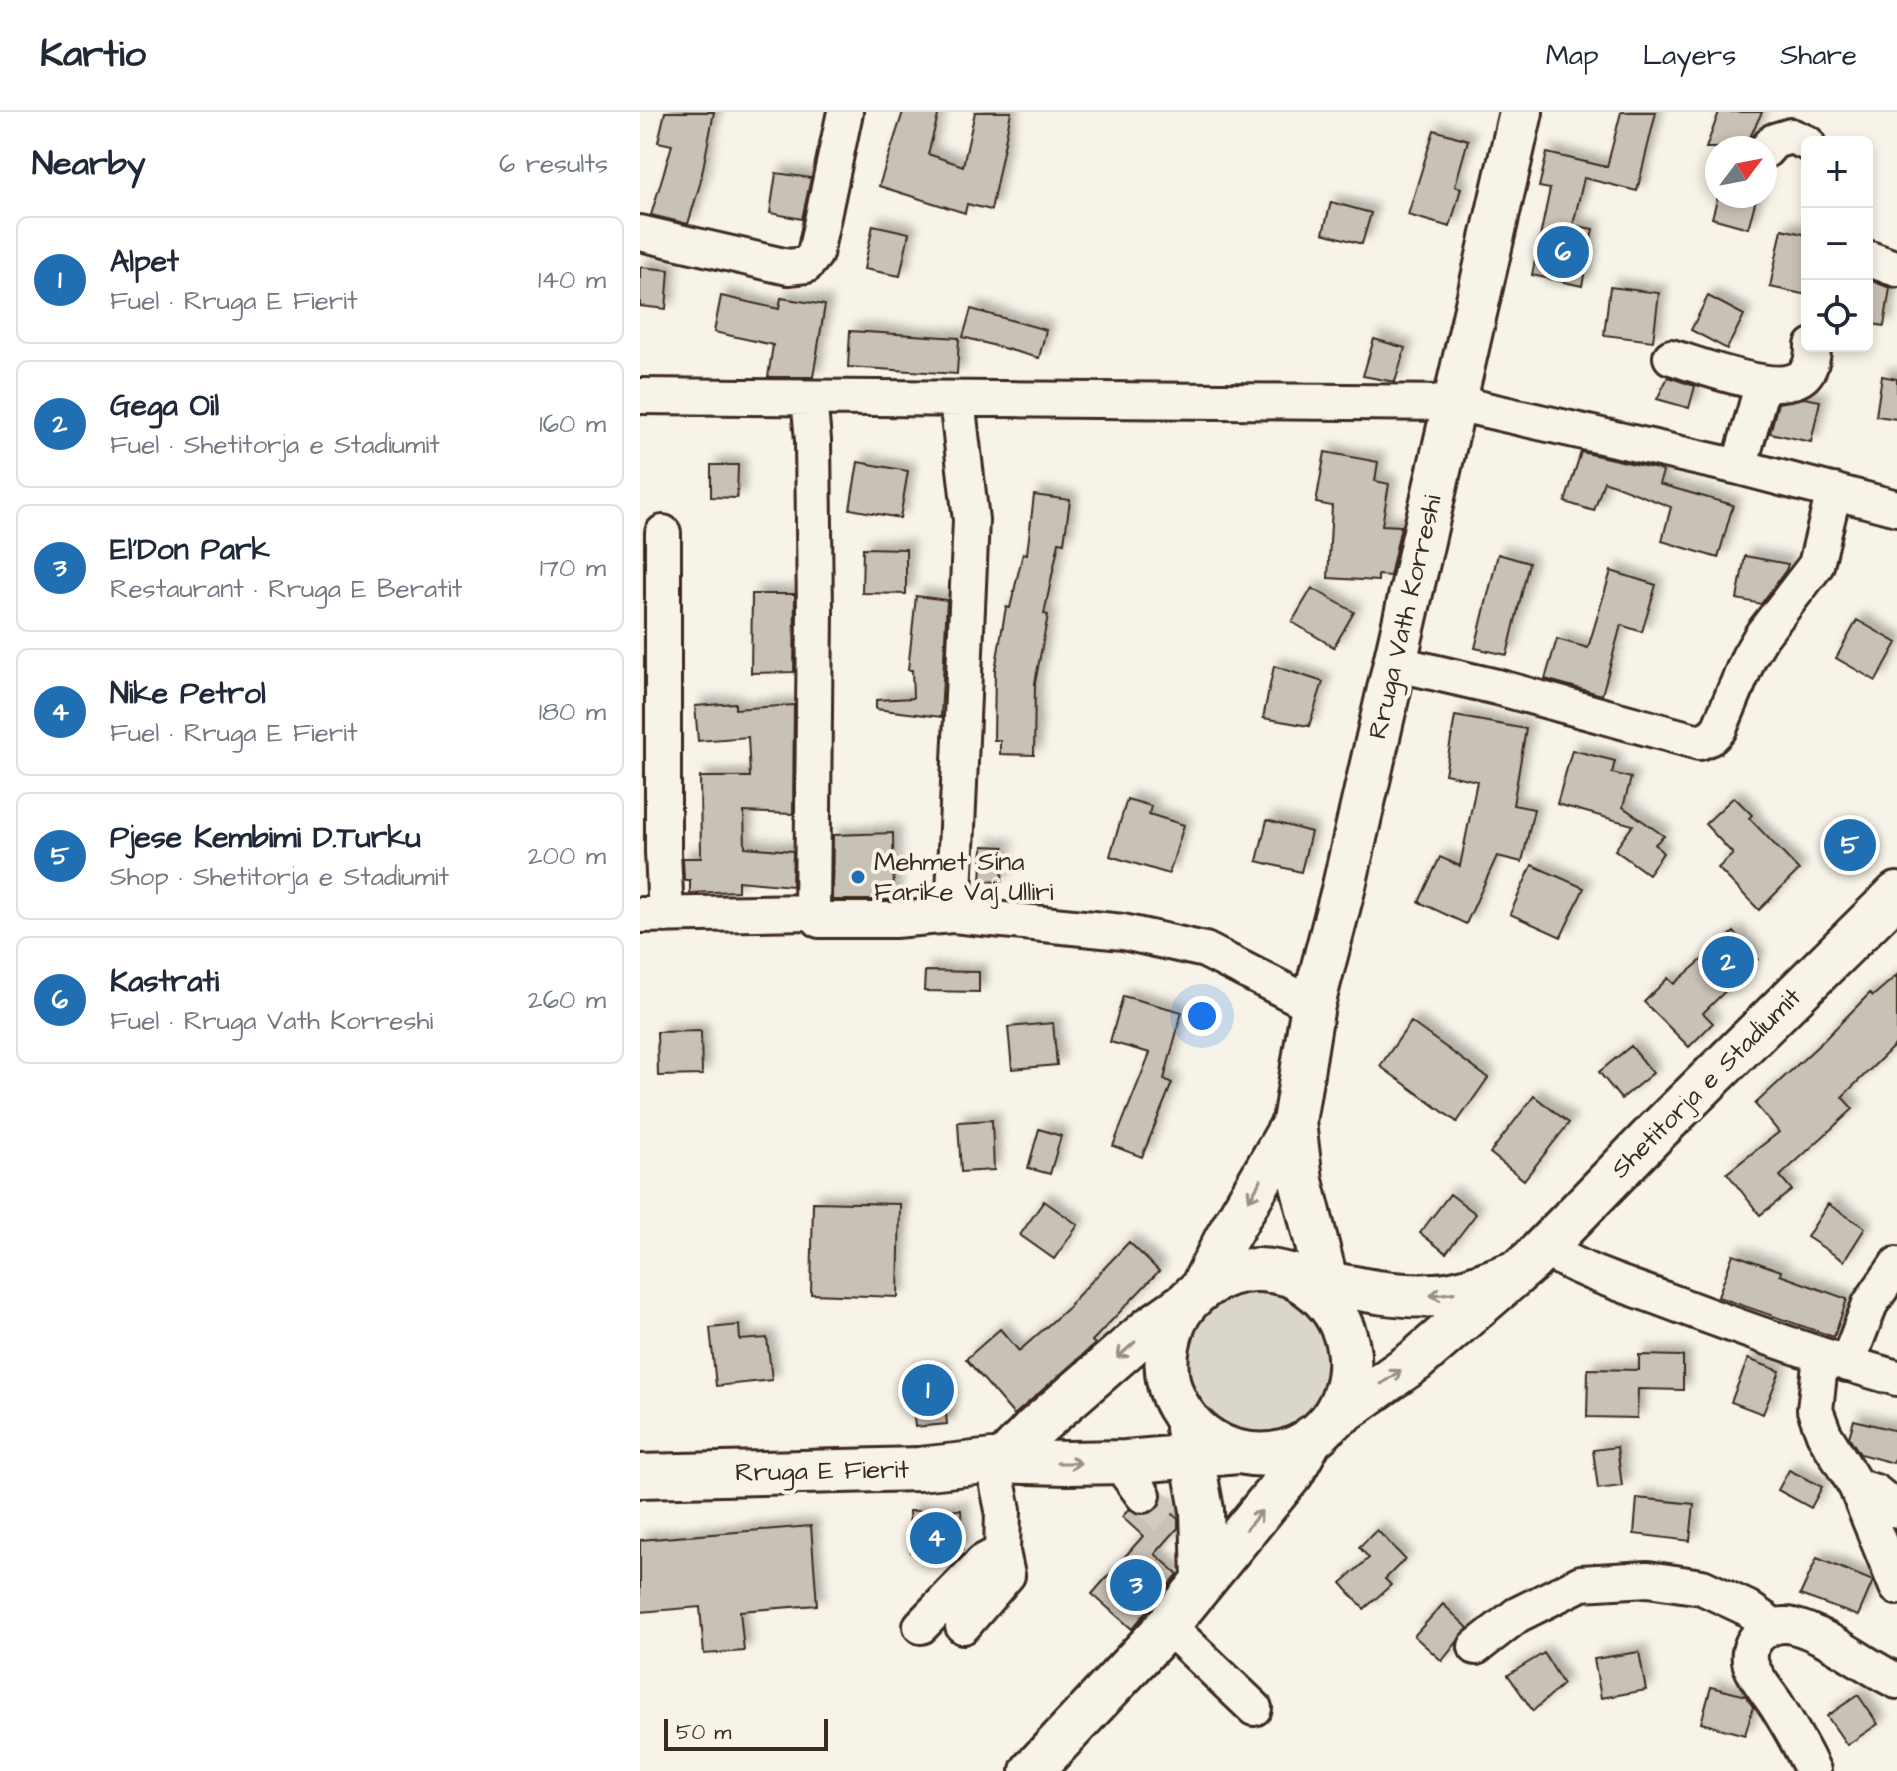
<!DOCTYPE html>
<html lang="en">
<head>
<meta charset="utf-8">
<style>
	body { margin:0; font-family:"Architects Daughter",sans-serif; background:#f2f2f3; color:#1f2937 }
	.controls { position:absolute; right:24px; top:24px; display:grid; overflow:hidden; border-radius:12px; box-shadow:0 4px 12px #0003 }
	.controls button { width:72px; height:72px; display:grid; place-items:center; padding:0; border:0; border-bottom:2px solid #e0e1e3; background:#fff; color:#1f2937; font:40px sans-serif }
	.compass { position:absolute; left:1065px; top:24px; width:72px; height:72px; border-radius:50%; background:#fff; box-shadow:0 4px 12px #0003; rotate:58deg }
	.scale { position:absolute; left:24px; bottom:20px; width:164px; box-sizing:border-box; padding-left:8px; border:4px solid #3b2a1e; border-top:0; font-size:22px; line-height:28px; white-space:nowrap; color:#3b2a1e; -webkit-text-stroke:6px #f7f3e8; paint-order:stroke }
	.you { position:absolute; left:562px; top:904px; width:28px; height:28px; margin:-20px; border:6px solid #fff; border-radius:50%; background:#1a73e8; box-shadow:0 0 0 12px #1a73e833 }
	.badge { display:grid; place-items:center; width:52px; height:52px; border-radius:50%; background:#1f6fb2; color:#fff; font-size:26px; font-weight:700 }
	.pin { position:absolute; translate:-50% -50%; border:4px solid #fff; box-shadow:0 2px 8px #0006 }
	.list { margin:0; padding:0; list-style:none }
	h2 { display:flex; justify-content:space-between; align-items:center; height:104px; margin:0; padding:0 32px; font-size:34px }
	h2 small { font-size:26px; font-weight:400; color:#747a83 }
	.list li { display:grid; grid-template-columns:52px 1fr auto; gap:24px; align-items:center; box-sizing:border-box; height:128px; margin:0 16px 16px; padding:0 16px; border:2px solid #e0e1e3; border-radius:12px }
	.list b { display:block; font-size:30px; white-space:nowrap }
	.list p { margin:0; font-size:26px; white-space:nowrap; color:#747a83 }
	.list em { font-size:26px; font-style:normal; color:#747a83 }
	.icon { flex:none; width:44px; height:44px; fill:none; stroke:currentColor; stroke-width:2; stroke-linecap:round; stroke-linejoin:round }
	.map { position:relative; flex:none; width:1257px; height:1659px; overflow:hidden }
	header { display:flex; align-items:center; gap:48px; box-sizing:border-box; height:112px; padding:0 40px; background:#fff; border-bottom:2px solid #e0e1e3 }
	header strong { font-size:38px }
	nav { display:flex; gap:44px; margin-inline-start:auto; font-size:28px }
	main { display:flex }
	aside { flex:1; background:#fff }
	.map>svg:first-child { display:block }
</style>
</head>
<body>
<header>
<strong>Kartio</strong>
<nav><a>Map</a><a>Layers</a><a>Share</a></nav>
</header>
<main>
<aside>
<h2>Nearby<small>6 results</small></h2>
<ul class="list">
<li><span class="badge">1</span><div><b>Alpet</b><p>Fuel · Rruga E Fierit</p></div><em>140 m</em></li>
<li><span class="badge">2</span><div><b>Gega Oil</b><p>Fuel · Shetitorja e Stadiumit</p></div><em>160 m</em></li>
<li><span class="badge">3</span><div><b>El'Don Park</b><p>Restaurant · Rruga E Beratit</p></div><em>170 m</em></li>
<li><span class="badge">4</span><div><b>Nike Petrol</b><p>Fuel · Rruga E Fierit</p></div><em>180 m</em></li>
<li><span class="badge">5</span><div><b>Pjese Kembimi D.Turku</b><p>Shop · Shetitorja e Stadiumit</p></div><em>200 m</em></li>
<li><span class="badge">6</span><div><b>Kastrati</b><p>Fuel · Rruga Vath Korreshi</p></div><em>260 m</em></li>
</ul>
</aside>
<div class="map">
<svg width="1257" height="1659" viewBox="0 0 1257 1659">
	<defs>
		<filter id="shadow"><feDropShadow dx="7" dy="-7" stdDeviation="4" flood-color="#0004"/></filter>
	</defs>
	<rect width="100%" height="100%" fill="#f7f3e8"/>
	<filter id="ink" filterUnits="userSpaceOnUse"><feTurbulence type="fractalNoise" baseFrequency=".0125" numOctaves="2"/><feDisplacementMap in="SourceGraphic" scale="16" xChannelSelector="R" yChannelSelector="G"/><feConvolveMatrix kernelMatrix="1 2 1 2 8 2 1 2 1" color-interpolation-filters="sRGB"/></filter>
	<g filter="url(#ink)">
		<!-- green -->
		<path fill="#dbd6cb" stroke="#8b8074" stroke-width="2" d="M 628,1174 L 678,1204 L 691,1231 L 689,1275 L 663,1311 L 621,1325 L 579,1315 L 544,1268 L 552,1210 L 585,1181 Z"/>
		<!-- building -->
		<path fill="#c8c1b6" stroke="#3b2a1e" stroke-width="2" filter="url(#shadow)" d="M 25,0 L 74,0 L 60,72 L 48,112 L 11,103 L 32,33 L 18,30 Z
			M 263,0 L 299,0 L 288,42 L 323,54 L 335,0 L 371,0 L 351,98 L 327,92 L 325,101 L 239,74 Z
			M 981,0 L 1016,0 L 997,79 L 944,66 L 933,113 L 953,117 L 942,174 L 892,163 L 910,77 L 899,75 L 907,41 L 967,55 Z
			M 1079,0 L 1122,0 L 1105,36 L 1066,36 Z
			M 794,18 L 828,28 L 815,74 L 821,76 L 810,115 L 768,103 Z
			M 136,61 L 171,66 L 162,107 L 130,101 Z
			M 1078,84 L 1117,84 L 1108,116 L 1072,106 Z
			M 691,90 L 731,101 L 722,132 L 683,121 Z
			M 233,113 L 269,121 L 260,164 L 224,157 Z
			M 1142,117 L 1167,123 L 1167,183 L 1130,175 Z
			M 0,155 L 29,158 L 26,197 L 0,194 Z
			M 1227,167 L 1250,176 L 1244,214 L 1227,211 Z
			M 970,175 L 1019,181 L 1013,229 L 964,223 Z
			M 81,184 L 139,197 L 141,186 L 185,193 L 173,265 L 128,265 L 133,233 L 74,220 Z
			M 1068,184 L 1104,203 L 1087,237 L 1051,218 Z
			M 331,197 L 406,218 L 399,246 L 323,225 Z
			M 210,219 L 319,226 L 317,262 L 208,255 Z
			M 734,227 L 765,236 L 755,270 L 723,264 Z
			M 1242,264 L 1257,267 L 1257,307 L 1236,304 Z
			M 1028,265 L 1055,274 L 1049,296 L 1017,287 Z
			M 1164,286 L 1180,289 L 1171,330 L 1130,321 L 1138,291 Z
			M 685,340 L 738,350 L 735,369 L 749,372 L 742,413 L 761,414 L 750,464 L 738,463 L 738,469 L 688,466 L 692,394 L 676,391 Z
			M 941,340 L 1017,357 L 1023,360 L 1019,372 L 1093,393 L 1078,446 L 1022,429 L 1031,395 L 964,369 L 954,399 L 925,390 Z
			M 218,350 L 268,359 L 260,406 L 210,397 Z
			M 71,353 L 98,353 L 97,386 L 71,385 Z
			M 394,383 L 430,388 L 424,431 L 419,430 L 404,502 L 408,503 L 395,571 L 394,643 L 360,642 L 360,628 L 354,628 L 355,558 L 366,495 L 370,496 L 383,441 L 387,442 Z
			M 223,436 L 266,437 L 266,482 L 222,481 Z
			M 858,442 L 889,451 L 867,543 L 835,536 Z
			M 1105,444 L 1148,452 L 1146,458 L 1121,492 L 1097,487 Z
			M 971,459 L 1016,473 L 1002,520 L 981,513 L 962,583 L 905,567 L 917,527 L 948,536 Z
			M 672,476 L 714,500 L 694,535 L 652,510 Z
			M 112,482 L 155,482 L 154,560 L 111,561 Z
			M 276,484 L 307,488 L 301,605 L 236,597 L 236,588 L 273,586 L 272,558 L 268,558 Z
			M 1217,508 L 1257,531 L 1236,569 L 1196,546 Z
			M 634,554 L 683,570 L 669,614 L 623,606 Z
			M 95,591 L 95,597 L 154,593 L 153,702 L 104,700 L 105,735 L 153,739 L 152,774 L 98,769 L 98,779 L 50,781 L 50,768 L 44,768 L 43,746 L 61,746 L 60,665 L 110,665 L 108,625 L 58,629 L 55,594 Z
			M 815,604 L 886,617 L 873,693 L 894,697 L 882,750 L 857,744 L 826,812 L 779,790 L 800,745 L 820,754 L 837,669 L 805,662 Z
			M 932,638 L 975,649 L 972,661 L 991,666 L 983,695 L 1024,724 L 1015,732 L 1023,741 L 1008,762 L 975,738 L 993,713 L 917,692 Z
			M 1094,685 L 1112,703 L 1109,706 L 1159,758 L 1119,798 L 1078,756 L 1093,742 L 1065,712 Z
			M 487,687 L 511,694 L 509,702 L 544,713 L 529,762 L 470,744 Z
			M 627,708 L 671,720 L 661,760 L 617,749 Z
			M 253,721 L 254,788 L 192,788 L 193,723 Z
			M 343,734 L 364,735 L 362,770 L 341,769 Z
			M 892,753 L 944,776 L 921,825 L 870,802 Z
			M 1094,820 L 1118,847 L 1063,901 L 1073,911 L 1049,935 L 1004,890 L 1028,866 L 1034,872 Z
			M 285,859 L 339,860 L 339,880 L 284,879 Z
			M 1257,863 L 1257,931 L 1202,985 L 1213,997 L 1140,1064 L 1152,1078 L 1120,1103 L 1087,1061 L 1139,1020 L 1115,992 L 1181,931 L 1230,881 L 1233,884 Z
			M 483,884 L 542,900 L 524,967 L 532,971 L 502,1045 L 473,1034 L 510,941 L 470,930 Z
			M 771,910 L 848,966 L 817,1010 L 740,954 Z
			M 413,911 L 417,953 L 372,957 L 368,915 Z
			M 61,919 L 62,963 L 18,964 L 17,920 Z
			M 991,934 L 1013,961 L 981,987 L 959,960 Z
			M 894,984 L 929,1011 L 884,1068 L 850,1041 Z
			M 352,1008 L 354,1058 L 321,1060 L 318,1010 Z
			M 399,1017 L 421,1024 L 410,1062 L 388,1056 Z
			M 810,1082 L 836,1102 L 806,1141 L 780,1121 Z
			M 404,1089 L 438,1113 L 414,1147 L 380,1123 Z
			M 173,1090 L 260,1092 L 258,1185 L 171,1182 Z
			M 1188,1092 L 1225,1116 L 1204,1149 L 1167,1125 Z
			M 489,1130 L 519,1159 L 452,1229 L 455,1232 L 374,1303 L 326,1247 L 360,1217 L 379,1239 L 431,1193 L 430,1192 Z
			M 1093,1142 L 1141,1159 L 1140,1163 L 1207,1187 L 1194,1225 L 1078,1185 Z
			M 99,1213 L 100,1228 L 127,1226 L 132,1268 L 76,1274 L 70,1216 Z
			M 999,1243 L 1043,1244 L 1043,1278 L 998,1277 L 997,1306 L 947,1305 L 948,1257 L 999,1258 Z
			M 1108,1247 L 1140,1259 L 1123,1302 L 1091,1290 Z
			M 301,1257 L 307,1312 L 275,1315 L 269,1260 Z
			M 1214,1308 L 1257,1319 L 1257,1338 L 1253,1351 L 1220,1342 L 1209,1325 Z
			M 977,1335 L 982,1374 L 958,1377 L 953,1338 Z
			M 1149,1358 L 1182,1375 L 1171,1396 L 1138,1378 Z
			M 997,1386 L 1054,1392 L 1050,1429 L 994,1422 Z
			M 521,1391 L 538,1407 L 538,1416 L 515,1442 L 538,1462 L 492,1517 L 452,1482 L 503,1424 L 482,1405 L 489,1397 L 496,1402 L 506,1403 L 516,1398 Z
			M 321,1398 L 323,1438 L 271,1440 L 269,1399 Z
			M 171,1414 L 177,1493 L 100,1499 L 104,1539 L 64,1542 L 60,1495 L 0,1500 L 0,1428 Z
			M 737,1418 L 765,1447 L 745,1467 L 751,1473 L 724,1497 L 701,1471 L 729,1446 L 719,1435 Z
			M 1177,1446 L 1233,1469 L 1218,1504 L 1160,1483 Z
			M 803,1492 L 828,1516 L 802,1549 L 774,1524 Z
			M 999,1540 L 1006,1578 L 961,1586 L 954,1547 Z
			M 904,1541 L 923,1572 L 893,1599 L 868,1563 Z
			M 1071,1575 L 1106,1584 L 1113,1595 L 1105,1623 L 1061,1611 Z
			M 1218,1583 L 1238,1612 L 1207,1633 L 1187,1604 Z"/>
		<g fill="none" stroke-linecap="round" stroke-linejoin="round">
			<!-- minor-tunnel -->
			<path stroke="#d1cbc0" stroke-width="34" stroke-dasharray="34 17" stroke-linecap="butt" d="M 503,1383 L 538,1417"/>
			<!-- minor casing -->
			<g stroke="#3b2a1e" stroke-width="40">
				<path id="minor" d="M 1125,39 L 1134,29 L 1151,24 L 1167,31
					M 0,121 L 148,155 L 166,153 L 175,142 L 205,0
					M 1227,146 L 1257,157
					M 1031,245 C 1059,253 1141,286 1164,263 C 1172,255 1173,244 1173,234
					M 0,284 L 815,291 L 1099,355 L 1257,396
					M 169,286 L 173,328 L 175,500 L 172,800
					M 1099,355 L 1123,271
					M 23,421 L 23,740 L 26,803
					M 754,551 L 857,575 L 1059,630 L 1071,625 L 1079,617 L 1109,545 L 1122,523 L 1176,453 L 1194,379
					M 0,803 L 172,800 L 180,808 L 254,808 L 313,803 L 483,820 L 565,838 L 673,893
					M 313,803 L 331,408 L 317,288
					M 905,1136 C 941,1160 983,1172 1023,1187 C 1100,1216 1178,1244 1257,1266
					M 1181,1244 L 1175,1298 L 1184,1322 L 1216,1374 L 1257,1475
					M 1207,1252 L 1230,1192 L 1257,1153
					M 486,1350 L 488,1363 L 503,1383
					M 1216,1374 L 1235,1380 L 1257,1398
					M 527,1513 L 614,1596
					M 281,1514 L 343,1450 L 362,1440
					M 323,1514 L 367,1463 L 362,1440 L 363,1398 L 353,1349
					M 836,1535 L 877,1503 L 941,1471 L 1008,1467 L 1062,1475 L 1107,1496 L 1133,1514
					M 1173,1659 C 1162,1636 1150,1615 1137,1594 C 1129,1582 1119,1570 1113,1558 C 1100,1532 1127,1508 1153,1514 C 1191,1524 1222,1553 1257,1569"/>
			</g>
			<!-- major casing -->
			<g stroke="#3b2a1e" stroke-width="48">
				<path id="major" d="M 652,1164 C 756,1216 706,1363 599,1340 C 573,1334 551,1317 538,1294 C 523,1269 524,1239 534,1212 C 546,1181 582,1158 615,1158 C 632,1157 647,1163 663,1166 C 706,1174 751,1186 795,1183 C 823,1182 850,1169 877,1160
					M 561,1177 L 586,1127 L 654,1010
					M 693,1196 L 661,1069 L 654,1010 L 673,893 L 704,774 L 881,0
					M 689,1310 L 775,1249 L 892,1148 L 1018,1018 L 1257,782
					M 547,1316 L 562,1398 L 564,1468
					M 363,1349 L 395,1316 L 509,1217 L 546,1191
					M 0,1364 L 279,1357 L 353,1349 L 427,1351 L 486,1350 L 598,1340
					M 392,1659 L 523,1519 L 652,1361 L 672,1325"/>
			</g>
			<!-- minor -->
			<use href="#minor" stroke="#f7f3e8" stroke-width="34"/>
			<!-- major -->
			<use href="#major" stroke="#f7f3e8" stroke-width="42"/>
		</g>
		<!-- one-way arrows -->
		<defs><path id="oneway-shaft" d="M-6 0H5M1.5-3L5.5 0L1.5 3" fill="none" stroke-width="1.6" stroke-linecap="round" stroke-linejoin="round" transform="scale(2)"/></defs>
		<g stroke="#998e83">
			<use href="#oneway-shaft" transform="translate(615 1078) rotate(120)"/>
			<use href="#oneway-shaft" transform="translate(802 1182) rotate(173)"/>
			<use href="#oneway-shaft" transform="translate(486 1238) rotate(138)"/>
			<use href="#oneway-shaft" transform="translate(751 1265) rotate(-35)"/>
			<use href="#oneway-shaft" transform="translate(429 1351)"/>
			<use href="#oneway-shaft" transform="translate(614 1408) rotate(-50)"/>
		</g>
	</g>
	<!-- markers -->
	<circle fill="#1f6fb2" stroke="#f7f3e8" stroke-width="3" cx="218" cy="765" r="8"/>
	<g text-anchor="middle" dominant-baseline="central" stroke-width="8" stroke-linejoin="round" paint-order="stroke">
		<!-- street labels -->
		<g font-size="26" fill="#3b2a1e" stroke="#f7f3e8">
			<text transform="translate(765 505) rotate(-77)">Rruga Vath Korreshi</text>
			<text transform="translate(1066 971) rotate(-45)">Shetitorja e Stadiumit</text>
			<text transform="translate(182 1359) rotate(-1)">Rruga E Fierit</text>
		</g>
		<!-- poi labels -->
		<g font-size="26" fill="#3b2a1e" stroke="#f7f3e8" text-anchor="start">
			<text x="234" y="750">Mehmet Sina<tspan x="234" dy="30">Farike Vaj Ulliri</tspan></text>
		</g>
	</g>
</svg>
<div class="controls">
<button>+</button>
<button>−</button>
<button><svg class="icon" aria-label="locate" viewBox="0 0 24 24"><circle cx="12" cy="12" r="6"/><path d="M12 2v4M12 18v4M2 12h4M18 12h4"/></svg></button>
</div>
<svg class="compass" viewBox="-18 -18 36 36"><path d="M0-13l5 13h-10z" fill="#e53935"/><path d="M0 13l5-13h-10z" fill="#747a83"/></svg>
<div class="scale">50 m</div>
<div class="you"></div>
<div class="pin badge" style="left:288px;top:1278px">1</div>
<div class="pin badge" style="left:1088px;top:850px">2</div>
<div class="pin badge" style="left:496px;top:1473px">3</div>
<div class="pin badge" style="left:296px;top:1426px">4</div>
<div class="pin badge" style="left:1210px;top:733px">5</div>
<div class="pin badge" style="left:923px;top:140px">6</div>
</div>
</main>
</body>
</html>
